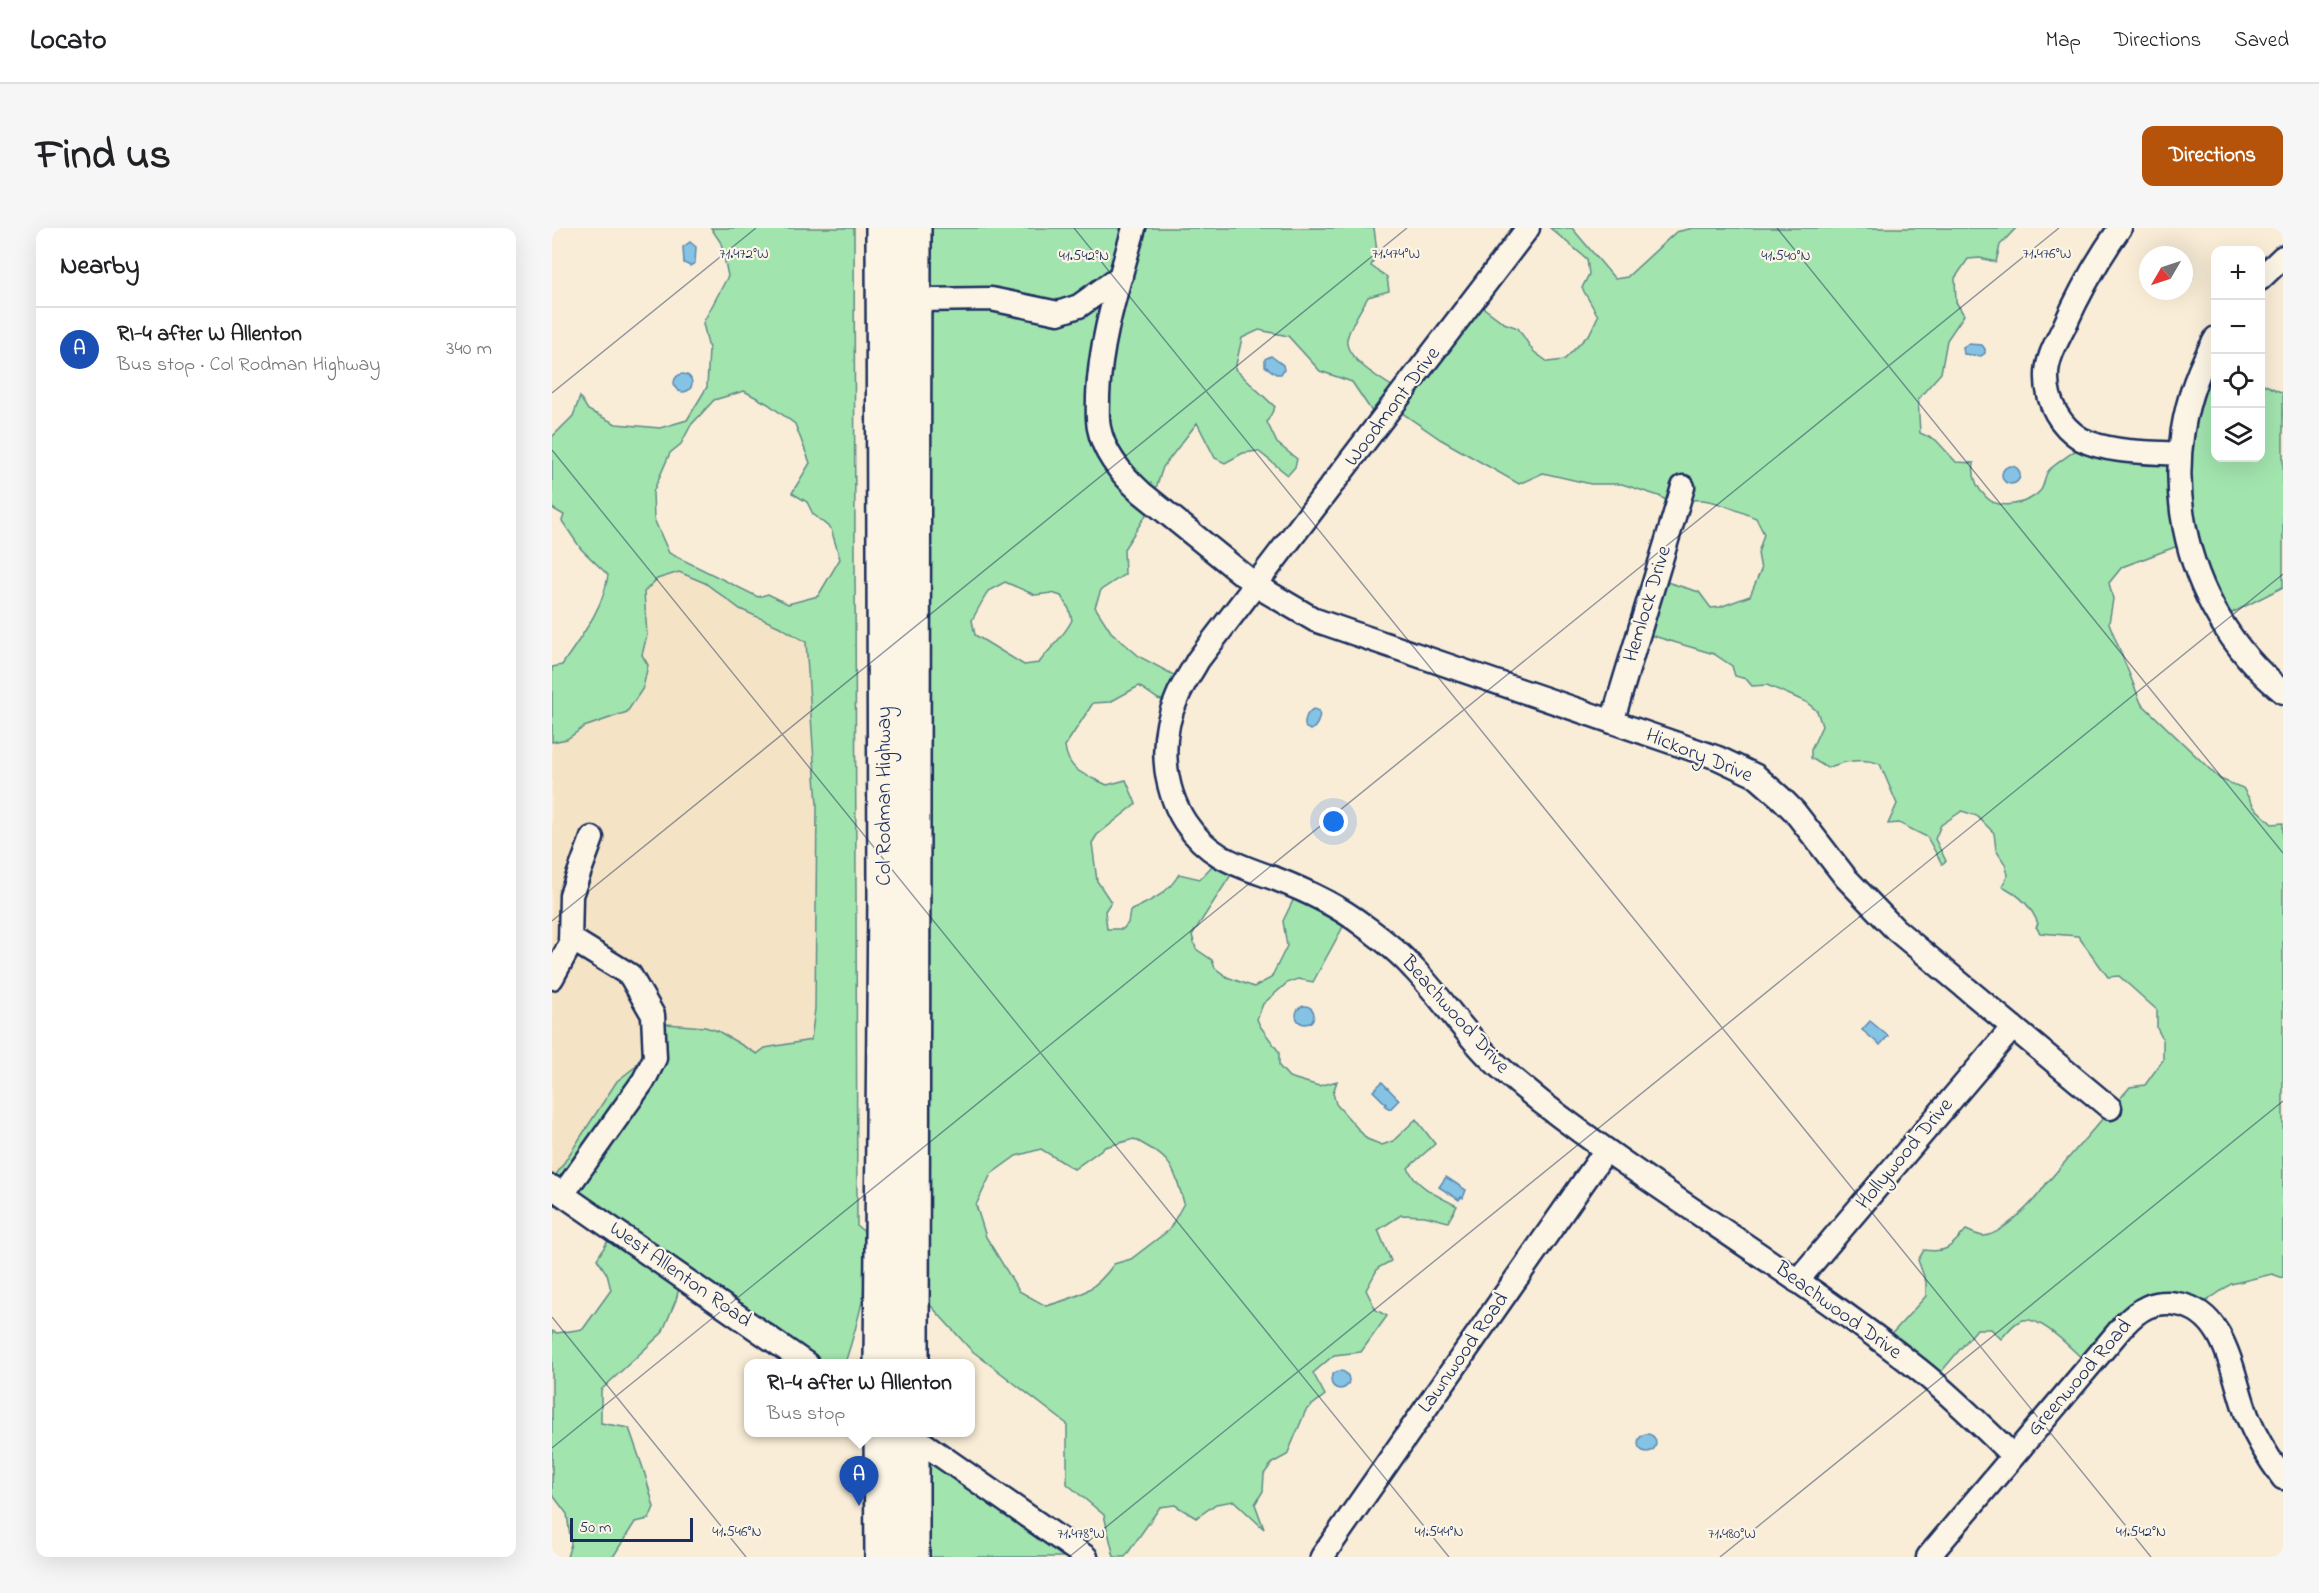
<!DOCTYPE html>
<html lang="en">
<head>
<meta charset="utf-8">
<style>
	body { margin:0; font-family:"Indie Flower",sans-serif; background:#f6f6f6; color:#202124 }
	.controls { position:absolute; right:18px; top:18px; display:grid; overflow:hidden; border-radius:12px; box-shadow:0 6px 24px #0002 }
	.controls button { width:54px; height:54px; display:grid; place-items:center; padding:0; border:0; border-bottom:2px solid #e0e0e0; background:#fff; color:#202124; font:30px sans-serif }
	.compass { position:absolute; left:1587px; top:18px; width:54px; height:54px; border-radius:50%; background:#fff; box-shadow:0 6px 24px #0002; rotate:231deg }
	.scale { position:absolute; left:18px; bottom:15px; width:123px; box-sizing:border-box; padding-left:6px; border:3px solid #1b2f5e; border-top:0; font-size:16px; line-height:21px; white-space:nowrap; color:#1b2f5e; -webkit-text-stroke:4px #fcf5e5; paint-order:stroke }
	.you { position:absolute; left:782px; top:594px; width:21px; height:21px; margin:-15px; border:4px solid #fff; border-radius:50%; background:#1a73e8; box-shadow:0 0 0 9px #1a73e833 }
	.badge { display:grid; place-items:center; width:39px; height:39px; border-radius:50%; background:#b45309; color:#fff; font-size:20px; font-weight:700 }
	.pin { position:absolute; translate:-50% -50px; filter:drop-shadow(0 2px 3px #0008) }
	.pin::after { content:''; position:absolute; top:32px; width:21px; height:18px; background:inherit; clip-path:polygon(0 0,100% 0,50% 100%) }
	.popup { position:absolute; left:192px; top:1131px; width:231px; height:78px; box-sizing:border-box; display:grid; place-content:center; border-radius:12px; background:#fff; filter:drop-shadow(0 2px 4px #0005); font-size:20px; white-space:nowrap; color:#757577 }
	.popup b { font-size:22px; color:#202124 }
	.popup::after { content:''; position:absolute; left:50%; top:100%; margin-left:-12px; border:12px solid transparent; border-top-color:#fff }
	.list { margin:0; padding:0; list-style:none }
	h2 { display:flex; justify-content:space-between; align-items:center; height:78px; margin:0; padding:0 24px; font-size:26px }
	h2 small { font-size:20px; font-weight:400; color:#757577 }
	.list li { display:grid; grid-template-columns:39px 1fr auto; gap:18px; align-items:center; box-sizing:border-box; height:84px; padding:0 24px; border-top:2px solid #e0e0e0 }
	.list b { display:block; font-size:22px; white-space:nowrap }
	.list p { margin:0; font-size:20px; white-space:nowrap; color:#757577 }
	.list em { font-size:20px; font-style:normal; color:#757577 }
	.icon { flex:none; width:33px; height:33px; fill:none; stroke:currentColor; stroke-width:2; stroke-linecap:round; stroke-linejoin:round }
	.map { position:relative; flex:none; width:1731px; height:1329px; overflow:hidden; border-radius:12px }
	header { display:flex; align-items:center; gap:36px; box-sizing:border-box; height:84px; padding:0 30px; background:#fff; border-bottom:2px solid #e0e0e0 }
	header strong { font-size:28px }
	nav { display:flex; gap:33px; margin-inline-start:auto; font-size:21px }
	.intro { display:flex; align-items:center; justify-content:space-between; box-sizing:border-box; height:144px; padding:0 36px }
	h1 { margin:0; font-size:42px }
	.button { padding:15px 27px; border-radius:12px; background:#b45309; color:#fff; font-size:21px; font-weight:700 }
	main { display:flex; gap:36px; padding:0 36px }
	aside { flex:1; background:#fff; border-radius:12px; box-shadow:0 6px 24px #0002 }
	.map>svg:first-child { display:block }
</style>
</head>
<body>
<header>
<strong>Locato</strong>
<nav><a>Map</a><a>Directions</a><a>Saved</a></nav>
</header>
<div class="intro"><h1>Find us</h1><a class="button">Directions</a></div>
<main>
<aside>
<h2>Nearby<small></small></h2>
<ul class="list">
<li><span class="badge" style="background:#1a4fb4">A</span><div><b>RI-4 after W Allenton</b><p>Bus stop · Col Rodman Highway</p></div><em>340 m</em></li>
</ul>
</aside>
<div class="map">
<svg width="1731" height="1329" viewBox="0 0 1731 1329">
	<rect width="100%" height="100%" fill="#f9edd7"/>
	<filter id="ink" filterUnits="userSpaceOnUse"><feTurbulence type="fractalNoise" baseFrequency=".0167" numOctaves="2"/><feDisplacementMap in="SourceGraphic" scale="12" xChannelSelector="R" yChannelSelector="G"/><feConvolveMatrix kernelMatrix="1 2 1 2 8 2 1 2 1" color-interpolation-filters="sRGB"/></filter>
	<g filter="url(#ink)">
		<!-- built -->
		<path fill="#f5e3c6" d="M 127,343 L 153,355 L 188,381 L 228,399 L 254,414 L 265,577 L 263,781 L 259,812 L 213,820 L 205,826 L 177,809 L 153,799 L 102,807 L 83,839 L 65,853 L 0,953 L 0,514 L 15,511 L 32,499 L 74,484 L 95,407 L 92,364 L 105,351 Z"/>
		<!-- green -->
		<path fill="#a2e4ae" stroke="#5e8a86" stroke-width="1.5" fill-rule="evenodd" d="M 159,0 L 302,0 L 305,998 L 315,1006 C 319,1049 306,1095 293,1135 L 265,1135 L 131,1045 L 124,1072 L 110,1105 L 49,1162 L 49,1195 L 77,1200 L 92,1243 L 102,1279 L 97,1291 L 83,1294 L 61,1329 L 15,1329 L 19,1316 L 15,1286 L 0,1266 L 0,1103 L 5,1105 L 31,1101 L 59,1062 L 55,1046 L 45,1031 L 62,1003 L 0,953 L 65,853 L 83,839 L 102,807 L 115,796 L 153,799 L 166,803 L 205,826 L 213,820 L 259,812 L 263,781 L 265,577 L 254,414 L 228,399 L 188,381 L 153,355 L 127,344 L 105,351 L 92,364 L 95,407 L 90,427 L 96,437 L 91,460 L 75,484 L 32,499 L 15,511 L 0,514 L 0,439 L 10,437 C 28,410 52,380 56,347 L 29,321 L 10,293 L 12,287 L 0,280 L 0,209 L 21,188 L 28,169 L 36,182 L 64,196 L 108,200 L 135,192 L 155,159 L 157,121 L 151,95 L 176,48 L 169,15 ZM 192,163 L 216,176 L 243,196 L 258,235 L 240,265 L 255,274 L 261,286 L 279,301 L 288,331 L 266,368 L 236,376 L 216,366 L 206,369 L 117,325 L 102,291 L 101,264 L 118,225 L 129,216 L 139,197 L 162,172 Z
			M 362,0 L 822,0 L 825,24 L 819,38 L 835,49 L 837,63 L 816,69 C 809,82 798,97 795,111 C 791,132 839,157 854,167 L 925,75 L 952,95 L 966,100 L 981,123 L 996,134 L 1012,132 L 1038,105 L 1046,88 L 1030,60 L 1037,46 L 1035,31 L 998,0 L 1020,0 L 1063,51 L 1075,49 L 1124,4 L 1141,0 L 1464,0 L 1448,17 L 1444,34 L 1428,30 L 1416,31 L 1403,50 L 1404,74 L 1412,87 L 1395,112 L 1389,145 L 1366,171 L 1368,205 L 1384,212 L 1404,234 L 1422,235 C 1420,248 1424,259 1434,269 C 1447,283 1477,276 1489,262 C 1493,256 1492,246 1498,241 C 1511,230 1526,221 1540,211 L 1623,222 L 1653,138 L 1663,143 L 1664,230 L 1708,230 L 1709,155 L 1731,165 L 1731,359 L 1676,387 L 1639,313 L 1570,339 L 1557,355 L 1561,371 L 1557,395 L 1589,475 L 1668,551 L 1691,560 L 1702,579 L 1720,596 L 1731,595 L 1731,1050 L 1720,1046 L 1679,1056 L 1649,1077 L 1608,1075 L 1535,1135 C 1521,1123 1485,1082 1466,1094 C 1459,1098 1454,1106 1449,1111 L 1439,1101 L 1425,1101 L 1384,1150 L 1335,1111 L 1374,1068 L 1374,1054 L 1366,1032 L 1372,1022 C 1396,1025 1398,1019 1414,1002 C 1419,1004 1427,1008 1432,1008 C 1450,1007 1485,971 1494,956 L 1578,859 L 1593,857 L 1611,832 L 1611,812 L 1605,800 L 1605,782 L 1567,748 L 1556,749 L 1526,708 L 1488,705 L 1484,699 L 1486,696 C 1480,679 1466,666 1450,658 L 1456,647 L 1453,636 L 1444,622 L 1442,605 L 1425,588 L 1410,583 L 1389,597 L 1383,611 L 1394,633 L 1390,636 L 1375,609 L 1347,595 L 1336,596 L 1345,576 L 1328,536 C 1310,529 1292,533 1275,540 L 1259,530 L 1259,522 L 1270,498 L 1265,483 L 1254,474 L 1215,457 L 1200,458 L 1194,451 L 1183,448 L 1180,438 L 1162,426 L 1088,404 L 1108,352 L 1147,364 L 1159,380 L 1168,379 L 1198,368 L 1209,342 L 1206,325 L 1212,306 L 1204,290 C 1178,280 1150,263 1122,277 L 1107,268 L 1070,256 L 1039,256 L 991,245 L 967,256 L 888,211 L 850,185 L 829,197 L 800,154 L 768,143 L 736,108 L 707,102 L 690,110 L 683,141 L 723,179 L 715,194 L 725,215 L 745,231 L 743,239 L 736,247 L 706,223 L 691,225 L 673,235 L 663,230 L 645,195 L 611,239 L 596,284 L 572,321 L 573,346 L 549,362 L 543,379 L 559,404 L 588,429 L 635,454 L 626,477 L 606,471 L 587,458 L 558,474 L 541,475 L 513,518 C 516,544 534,547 555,557 L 574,552 L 584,576 L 545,607 L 540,615 L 545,653 L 559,674 L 553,683 L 555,701 L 571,701 L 576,695 L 578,683 C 598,673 616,666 627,646 L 648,651 L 673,624 L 688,633 L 640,707 L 644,721 L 660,732 L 663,740 L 675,749 L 702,759 L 719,750 L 735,718 L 731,693 L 747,660 L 799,684 L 761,754 L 746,751 L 735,755 L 711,776 L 705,791 L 708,798 L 727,824 L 727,838 L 737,849 L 767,858 L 785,853 L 781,865 L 784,876 L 815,911 L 830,917 L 841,913 L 864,891 L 883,916 L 856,940 C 864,959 888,969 905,978 L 896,994 L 873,988 L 849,987 L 826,1002 L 839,1033 L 826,1040 L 814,1062 L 824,1082 L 835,1088 L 809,1124 L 782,1127 L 761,1145 L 773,1167 L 754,1182 L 735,1227 L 720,1235 L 712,1246 L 711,1263 L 703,1276 L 712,1301 L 682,1273 L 664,1276 L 644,1290 L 623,1277 L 608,1279 L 573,1329 L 562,1329 L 552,1287 L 515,1256 L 515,1196 L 419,1122 L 369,1067 ZM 453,354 L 483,367 L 500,365 L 509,368 L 517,381 L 520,392 C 512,409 497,420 487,435 L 472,437 L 423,407 L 420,392 L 436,363 ZM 582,911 C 619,931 620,934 632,975 L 617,1002 L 579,1031 L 562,1036 C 543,1063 526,1069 494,1078 L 467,1063 L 434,1009 L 424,977 L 439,946 L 464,928 L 489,921 L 522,941 L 553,919 Z
			M 363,1209 L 541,1329 L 362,1329 Z"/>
		<!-- water -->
		<path fill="#85c3e5" stroke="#5b88af" stroke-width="1.5" d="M 138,14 L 144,19 L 143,35 L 138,38 L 132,35 L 131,19 Z
			M 1416,116 L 1430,117 L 1433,121 L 1433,125 L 1429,128 L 1412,126 L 1411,119 Z
			M 719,128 L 731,137 L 732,142 L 729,146 L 724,146 L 713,138 L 713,131 Z
			M122 155a9 9 0 1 1 18 0a9 9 0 1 1-18 0Z
			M1450 247a9 9 0 1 1 18 0a9 9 0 1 1-18 0Z
			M 762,481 L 767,483 C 769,489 765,499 759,502 L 754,500 C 751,494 755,483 762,481 Z
			M744 787a9 9 0 1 1 18 0a9 9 0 1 1-18 0Z
			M 1318,793 L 1336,808 L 1328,817 L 1310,802 Z
			M 830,854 L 847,872 L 838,881 L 833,878 L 834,876 L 821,863 Z
			M 894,949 L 914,962 L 911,970 L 909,969 L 907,972 L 887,959 Z
			M779 1152a9 9 0 1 1 18 0a9 9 0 1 1-18 0Z
			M1086 1215a9 9 0 1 1 18 0a9 9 0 1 1-18 0Z"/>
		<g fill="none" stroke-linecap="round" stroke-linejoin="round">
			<!-- minor casing -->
			<g stroke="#1b2f5e" stroke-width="27">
				<path id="minor" d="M 582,0 C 567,55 548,110 546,168 C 546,178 545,190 547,200 C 552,226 571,248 590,265 L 705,358 L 763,392 L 1166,530 L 1204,548 L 1228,569 L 1242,583 L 1294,650 L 1343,701 L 1558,880
					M 976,0 L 646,432 C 639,445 630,457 625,470 C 607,508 610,558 633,594 C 657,630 686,637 724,651 C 755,663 785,677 811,697 C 829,710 847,724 862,741 C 889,769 910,802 938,830 C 954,846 972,860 989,874 C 1111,968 1245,1045 1366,1141 C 1399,1167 1430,1198 1461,1228
					M 1568,0 C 1546,31 1528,63 1512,99 C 1504,115 1494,132 1495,150 C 1495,175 1508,198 1529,211 C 1555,225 1599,224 1628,226
					M 1708,51 L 1731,29
					M 363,72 L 439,71 L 506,85 L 527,78 L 569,48
					M 1664,110 C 1595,227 1627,380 1731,464
					M 1060,494 L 1131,259
					M 0,750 L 18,717 L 19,667 L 40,610
					M 0,959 L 255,1136
					M 11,966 L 92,852 L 103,830 L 101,787 L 78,747 L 18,710
					M 1245,1053 L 1461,799
					M 355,1204 L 534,1329
					M 770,1329 L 1054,922
					M 1376,1329 L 1572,1097 C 1587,1081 1601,1072 1625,1076 C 1676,1083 1680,1150 1696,1190 C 1705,1212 1717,1231 1731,1250"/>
			</g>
			<!-- highway casing -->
			<g stroke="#1b2f5e" stroke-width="38">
				<path id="highway" d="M 329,1136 L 333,666 L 331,0
					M 360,1136 L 362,0
					M 329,1204 L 330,1329
					M 360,1204 L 360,1329"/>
			</g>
			<!-- minor -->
			<use href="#minor" stroke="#fcf5e5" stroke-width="22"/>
			<!-- highway -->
			<use href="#highway" stroke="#fcf5e5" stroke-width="33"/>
		</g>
	</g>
	<!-- ticks -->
	<path fill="none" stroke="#1b2f5e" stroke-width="1.5" stroke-opacity="0.45" d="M 522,0 L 1599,1329M 1225,0 L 1731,625M 0,165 L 204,0M 0,222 L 897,1329M 0,693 L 855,0M 0,1089 L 194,1329M 0,1220 L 1507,0M 517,1329 L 1731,346M 1168,1329 L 1731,873"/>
	<g text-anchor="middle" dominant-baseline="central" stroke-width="4.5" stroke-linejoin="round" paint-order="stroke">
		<!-- street labels -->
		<g font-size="21" fill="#1b2f5e" stroke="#fcf5e5">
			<text transform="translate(841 179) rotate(-53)">Woodmont Drive</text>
			<text transform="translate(1096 376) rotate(-73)">Hemlock Drive</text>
			<text transform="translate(1147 528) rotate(22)">Hickory Drive</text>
			<text transform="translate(333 568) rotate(-90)">Col Rodman Highway</text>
			<text transform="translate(903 787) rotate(48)">Beachwood Drive</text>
			<text transform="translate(1353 926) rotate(-50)">Hollywood Drive</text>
			<text transform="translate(128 1047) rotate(35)">West Allenton Road</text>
			<text transform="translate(1286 1083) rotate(36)">Beachwood Drive</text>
			<text transform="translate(912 1125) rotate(-55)">Lawnwood Road</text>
			<text transform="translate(1528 1150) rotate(-49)">Greenwood Road</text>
		</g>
	</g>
	<g font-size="15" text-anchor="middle" fill="#1b2f5e" stroke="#fcf5e5" stroke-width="4.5" stroke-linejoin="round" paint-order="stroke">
		<text x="192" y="30">71.472°W</text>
		<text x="844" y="30">71.474°W</text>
		<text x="1495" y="30">71.476°W</text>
		<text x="532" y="32">41.542°N</text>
		<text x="1234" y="32">41.540°N</text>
		<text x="185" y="1308">41.546°N</text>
		<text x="887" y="1308">41.544°N</text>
		<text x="1589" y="1308">41.542°N</text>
		<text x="529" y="1310">71.478°W</text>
		<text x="1180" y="1310">71.480°W</text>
	</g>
</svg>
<div class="controls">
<button>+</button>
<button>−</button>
<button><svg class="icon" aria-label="locate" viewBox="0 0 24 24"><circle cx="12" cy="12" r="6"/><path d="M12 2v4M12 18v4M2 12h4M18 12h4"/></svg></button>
<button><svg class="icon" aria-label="layers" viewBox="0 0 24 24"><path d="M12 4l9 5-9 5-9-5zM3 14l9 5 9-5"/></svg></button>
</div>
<svg class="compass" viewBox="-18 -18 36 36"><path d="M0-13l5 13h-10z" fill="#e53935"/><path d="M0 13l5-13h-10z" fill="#757577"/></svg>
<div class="scale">50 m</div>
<div class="you"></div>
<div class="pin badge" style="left:307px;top:1278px;background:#1a4fb4">A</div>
<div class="popup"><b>RI-4 after W Allenton</b>Bus stop</div>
</div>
</main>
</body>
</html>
